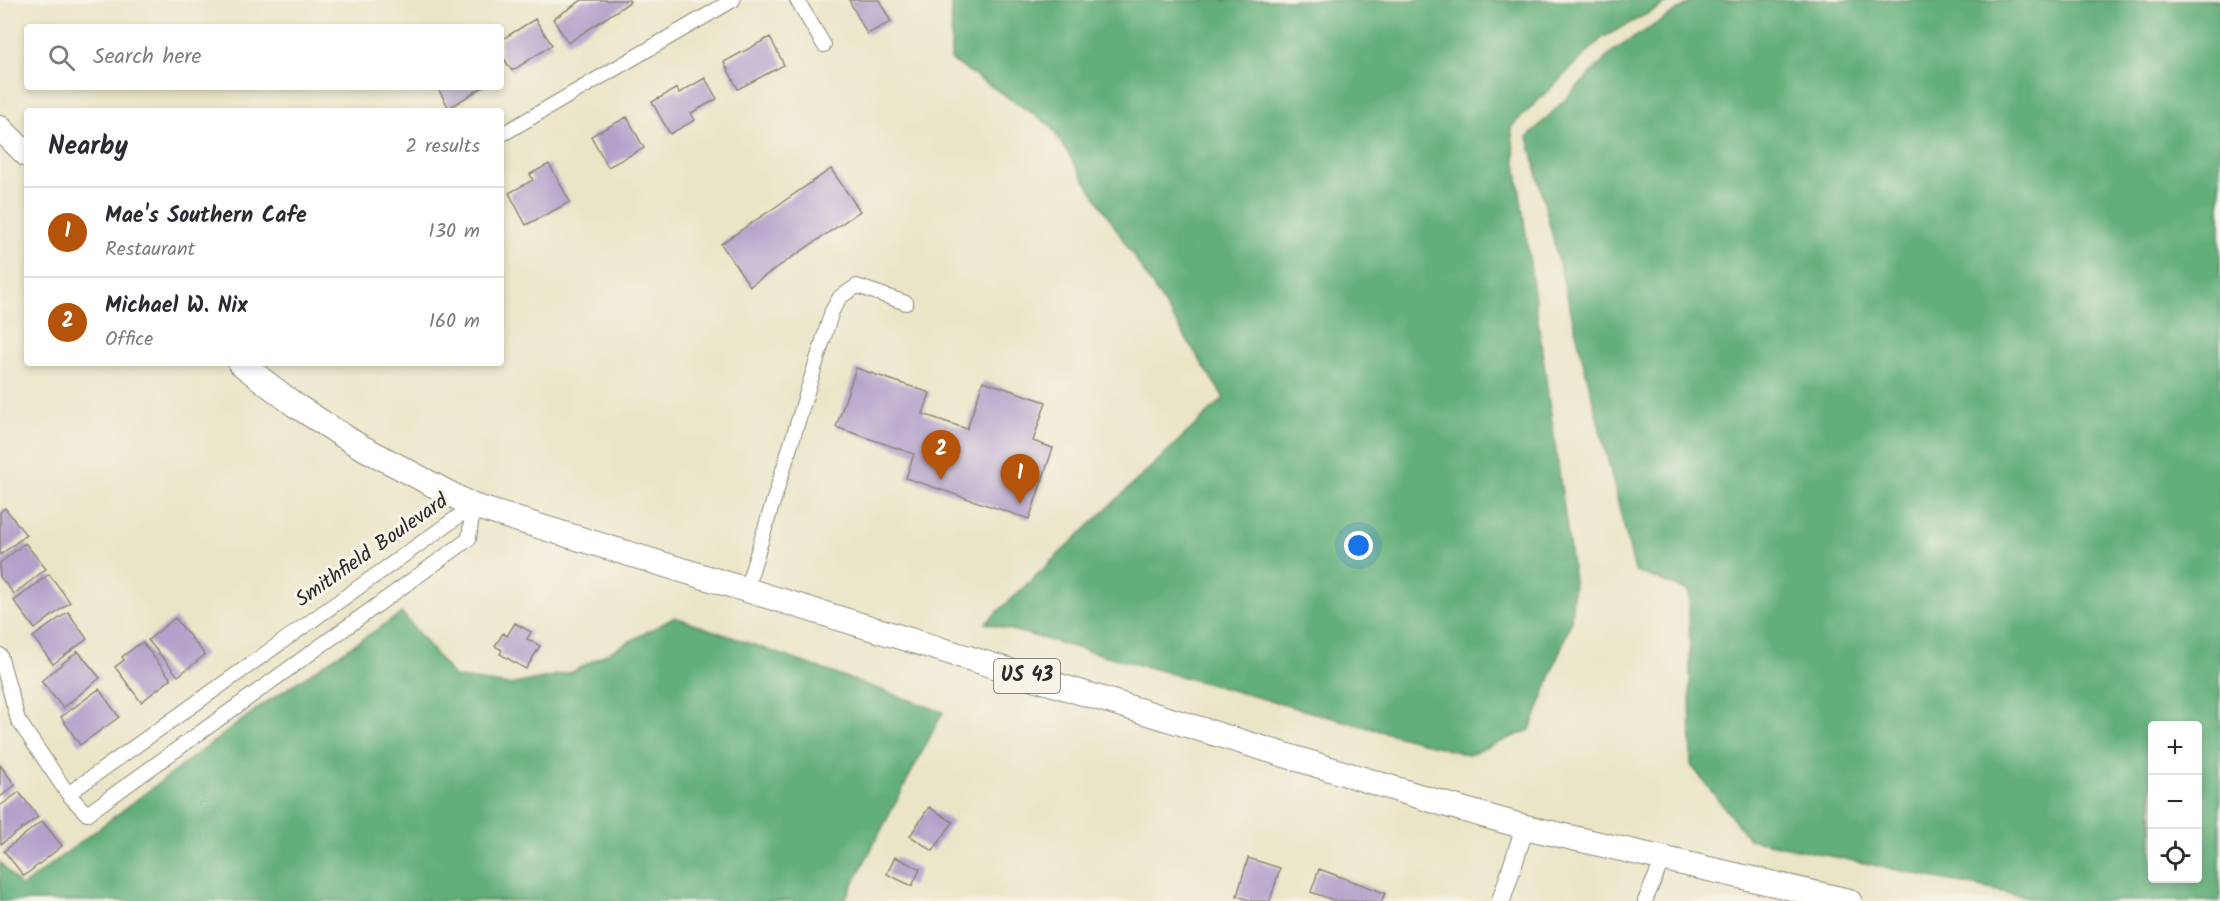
<!DOCTYPE html>
<html lang="en">
<head>
<meta charset="utf-8">
<style>
	body { margin:0; font-family:Kalam,sans-serif; background:#f2f2f3; color:#2b2b33 }
	.controls { position:absolute; right:18px; bottom:18px; display:grid; overflow:hidden; border-radius:6px; box-shadow:0 3px 9px #0003 }
	.controls button { width:54px; height:54px; display:grid; place-items:center; padding:0; border:0; border-bottom:2px solid #e1e1e2; background:#fff; color:#2b2b33; font:30px sans-serif }
	.you { position:absolute; left:1359px; top:546px; width:21px; height:21px; margin:-15px; border:4px solid #fff; border-radius:50%; background:#1a73e8; box-shadow:0 0 0 9px #1a73e833 }
	.badge { display:grid; place-items:center; width:39px; height:39px; border-radius:50%; background:#b45309; color:#fff; font-size:20px; font-weight:700 }
	.pin { position:absolute; translate:-50% -50px; filter:drop-shadow(0 2px 3px #0008) }
	.pin::after { content:''; position:absolute; top:32px; width:21px; height:18px; background:inherit; clip-path:polygon(0 0,100% 0,50% 100%) }
	.list { margin:0; padding:0; list-style:none }
	h2 { display:flex; justify-content:space-between; align-items:center; height:78px; margin:0; padding:0 24px; font-size:26px }
	h2 small { font-size:20px; font-weight:400; color:#7c7c81 }
	.list li { display:grid; grid-template-columns:39px 1fr auto; gap:18px; align-items:center; box-sizing:border-box; height:90px; padding:0 24px; border-top:2px solid #e1e1e2 }
	.list b { display:block; font-size:22px; white-space:nowrap }
	.list p { margin:0; font-size:20px; white-space:nowrap; color:#7c7c81 }
	.list em { font-size:20px; font-style:normal; color:#7c7c81 }
	.icon { flex:none; width:33px; height:33px; fill:none; stroke:currentColor; stroke-width:2; stroke-linecap:round; stroke-linejoin:round }
	.map { position:relative; flex:none; width:2220px; height:901px; overflow:hidden }
	.search { position:absolute; background:#fff; box-shadow:0 3px 9px #0003; left:24px; top:24px; width:480px; height:66px; display:flex; align-items:center; gap:15px; box-sizing:border-box; padding:0 21px; border-radius:6px; color:#7c7c81; font-size:22px }
	.panel { position:absolute; background:#fff; box-shadow:0 3px 9px #0003; left:24px; top:108px; width:480px; height:258px; border-radius:6px }
	.map>svg:first-child { display:block }
</style>
</head>
<body>
<div class="map">
<svg width="2220" height="901" viewBox="0 0 2220 901">
	<rect width="100%" height="100%" fill="#f7f3e8"/>
	<filter id="ink" filterUnits="userSpaceOnUse"><feTurbulence type="fractalNoise" baseFrequency=".0167" numOctaves="2"/><feDisplacementMap in="SourceGraphic" scale="12" xChannelSelector="R" yChannelSelector="G"/><feConvolveMatrix kernelMatrix="1 2 1 2 8 2 1 2 1" color-interpolation-filters="sRGB"/></filter>
	<filter id="wash" filterUnits="userSpaceOnUse"><feTurbulence type="fractalNoise" baseFrequency=".008" numOctaves="4" result="noise"/><feDisplacementMap in="SourceGraphic" scale="24" xChannelSelector="R" yChannelSelector="G"/><feGaussianBlur stdDeviation="1.35" result="paint"/><feColorMatrix in="noise" values="0 0 0 0 0 0 0 0 0 0 0 0 0 0 0 0 0 1.4 0 .05"/><feComposite in="paint" operator="in"/></filter>
	<g filter="url(#wash)">
		<rect width="100%" height="100%" fill="#ebe5c7"/>
		<!-- forest -->
		<path fill="#62af79" stroke="#466d52" stroke-width="1.5" fill-rule="evenodd" d="M 952,0 L 1673,0 L 1602,38 L 1511,127 L 1574,580 L 1571,622 L 1530,730 L 1468,755 L 986,623 L 1224,398 L 1050,125 L 951,60 Z
			M 1694,0 L 2220,0 L 2220,901 L 2046,901 L 1749,839 L 1691,765 L 1689,591 L 1635,571 L 1528,137 L 1613,51 ZM 2152,726 L 2198,726 L 2198,878 L 2152,878 Z
			M 402,613 L 454,677 L 509,685 L 572,672 L 675,617 L 943,712 L 844,901 L 0,901 L 0,862 L 21,887 L 262,705 Z"/>
		<g id="blocks">
			<!-- building -->
			<path fill="#b4a0ca" d="M 582,0 L 629,0 L 630,2 L 568,43 L 553,19 Z
				M 849,0 L 879,0 L 891,22 L 867,34 Z
				M 535,19 L 552,45 L 512,71 L 501,54 L 501,40 Z
				M 770,37 L 784,65 L 738,89 L 724,62 Z
				M 705,78 L 717,99 L 691,113 L 695,120 L 670,134 L 652,102 L 677,88 L 679,93 Z
				M 437,87 L 483,87 L 449,108 Z
				M 627,117 L 644,148 L 608,167 L 591,136 Z
				M 549,164 L 570,202 L 526,225 L 509,193 L 533,180 L 530,174 Z
				M 831,169 L 860,211 L 750,286 L 721,244 Z
				M 856,368 L 930,393 L 923,414 L 967,429 L 983,381 L 1046,402 L 1033,441 L 1053,448 L 1029,519 L 906,478 L 914,454 L 836,427 Z
				M 5,508 L 26,535 L 0,555 L 0,512 Z
				M 25,543 L 46,569 L 14,594 L 0,577 L 0,563 Z
				M 49,574 L 70,602 L 35,629 L 14,601 Z
				M 68,612 L 87,639 L 53,664 L 33,637 Z
				M 175,618 L 205,655 L 178,676 L 148,640 Z
				M 515,623 L 531,632 L 527,639 L 540,646 L 526,669 L 500,654 L 502,650 L 495,646 L 503,633 L 507,636 Z
				M 142,642 L 171,679 L 141,702 L 115,667 L 124,660 L 122,657 Z
				M 78,651 L 100,678 L 63,708 L 41,681 Z
				M 99,689 L 119,717 L 80,745 L 61,717 Z
				M 0,765 L 15,785 L 0,797 Z
				M 19,792 L 38,817 L 1,844 L 0,806 Z
				M 929,807 L 953,822 L 933,851 L 910,836 Z
				M 42,821 L 62,846 L 24,876 L 4,851 Z
				M 895,857 L 920,869 L 912,886 L 887,874 Z
				M 1248,858 L 1280,868 L 1270,901 L 1252,901 L 1237,896 Z
				M 1319,869 L 1385,893 L 1382,901 L 1336,901 L 1311,892 Z"/>
		</g>
	</g>
	<g filter="url(#ink)">
		<use href="#blocks" fill-opacity="0" stroke="#8b8879" stroke-width="1.5"/>
		<g fill="none" stroke-linecap="round" stroke-linejoin="round">
			<!-- minor casing -->
			<g stroke="#8b8879" stroke-width="16">
				<path id="minor" d="M 797,0 L 824,45
					M 501,135 L 733,0
					M 746,590 L 832,311 L 840,297 L 857,286 L 906,303
					M 0,655 L 18,720 L 68,794 L 87,814 L 469,539 L 473,506
					M 68,794 L 473,506
					M 1645,901 L 1663,859"/>
			</g>
			<!-- tertiary casing -->
			<g stroke="#8b8879" stroke-width="20">
				<path id="tertiary" d="M 1501,901 L 1525,827"/>
			</g>
			<!-- trunk casing -->
			<g stroke="#8b8879" stroke-width="26">
				<path id="trunk" d="M 0,128 L 27,155
					M 240,363 L 295,405 L 356,444 L 473,506 L 1451,806 L 1525,827 L 1849,901"/>
			</g>
			<!-- minor -->
			<use href="#minor" stroke="#fff" stroke-width="14"/>
			<!-- tertiary -->
			<use href="#tertiary" stroke="#fff" stroke-width="18"/>
			<!-- trunk -->
			<use href="#trunk" stroke="#fff" stroke-width="24"/>
		</g>
	</g>
	<g text-anchor="middle" dominant-baseline="central" stroke-width="6" stroke-linejoin="round" paint-order="stroke">
		<!-- shield labels -->
		<rect fill="#f7f3e8" stroke="#686764" stroke-width="1.5" x="994" y="659" width="66" height="34" rx="4.5"/>
		<g font-size="20" font-weight="bold" fill="#2b2b2b">
			<text x="1027" y="676">US 43</text>
		</g>
		<!-- street labels -->
		<g font-size="21" fill="#2b2b2b" stroke="#f7f3e8">
			<text transform="translate(372 551) rotate(-35)">Smithfield Boulevard</text>
		</g>
	</g>
</svg>
<div class="controls">
<button>+</button>
<button>−</button>
<button><svg class="icon" aria-label="locate" viewBox="0 0 24 24"><circle cx="12" cy="12" r="6"/><path d="M12 2v4M12 18v4M2 12h4M18 12h4"/></svg></button>
</div>
<div class="you"></div>
<div class="pin badge" style="left:1020px;top:504px">1</div>
<div class="pin badge" style="left:941px;top:480px">2</div>
<div class="search"><svg class="icon" aria-label="search" viewBox="0 0 24 24"><circle cx="10" cy="10" r="6"/><path d="M15 15l6 6"/></svg>Search here</div>
<section class="panel">
<h2>Nearby<small>2 results</small></h2>
<ul class="list">
<li><span class="badge">1</span><div><b>Mae's Southern Cafe</b><p>Restaurant</p></div><em>130 m</em></li>
<li><span class="badge">2</span><div><b>Michael W. Nix</b><p>Office</p></div><em>160 m</em></li>
</ul>
</section>
</div>
</body>
</html>
